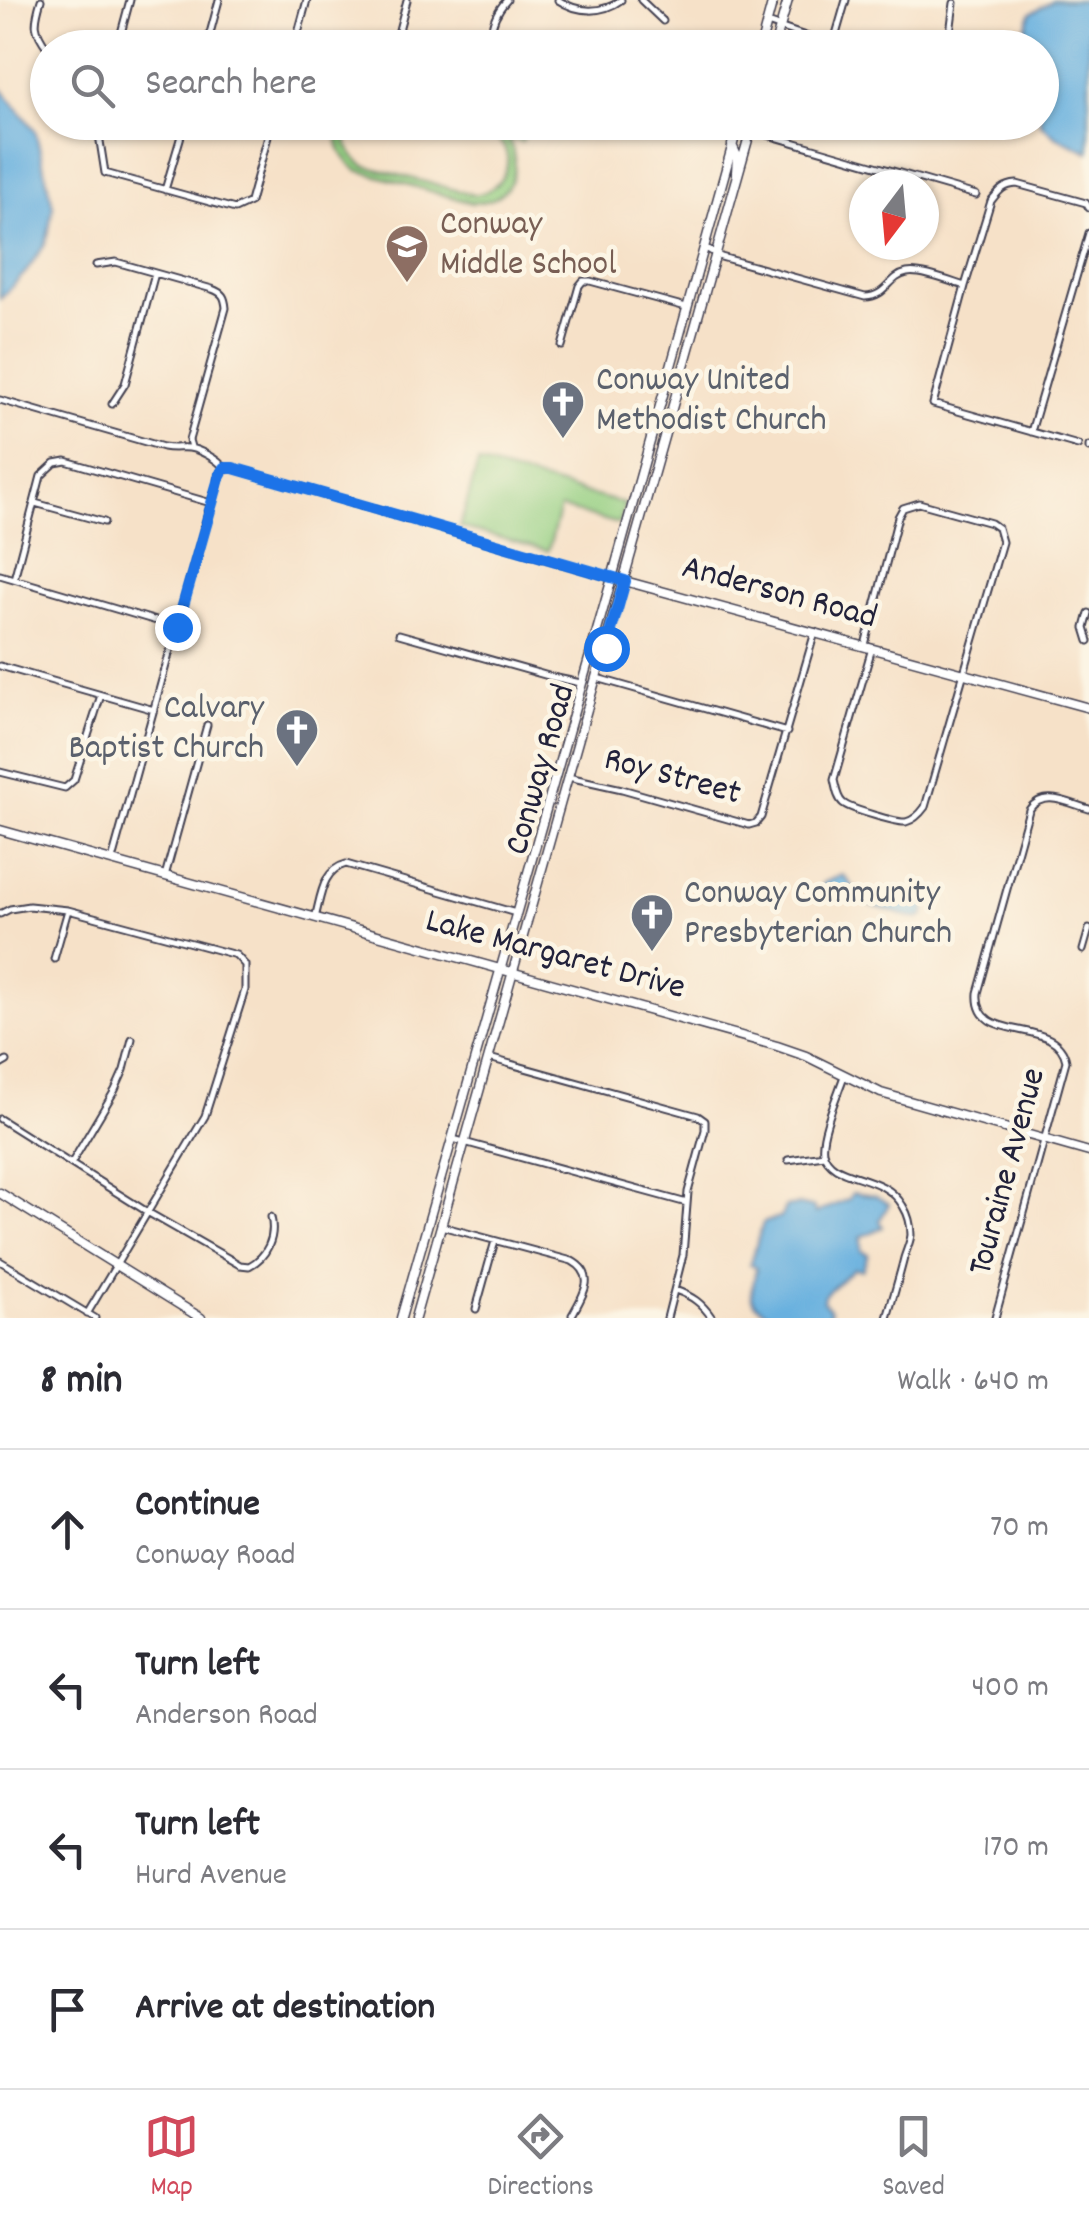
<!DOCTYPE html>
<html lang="en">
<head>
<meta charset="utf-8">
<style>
	body { margin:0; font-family:Dekko,sans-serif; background:#f7f7f7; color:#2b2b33 }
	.compass { position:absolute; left:849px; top:170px; width:90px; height:90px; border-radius:50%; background:#fff; box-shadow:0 2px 8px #0004; rotate:196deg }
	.stop { position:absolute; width:30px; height:30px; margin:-22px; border:8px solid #1a73e8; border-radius:50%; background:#fff }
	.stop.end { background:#1a73e8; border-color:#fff; box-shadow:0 2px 10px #0008 }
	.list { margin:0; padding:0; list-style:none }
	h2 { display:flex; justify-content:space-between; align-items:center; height:130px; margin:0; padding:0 40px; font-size:42px }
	h2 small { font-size:32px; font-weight:400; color:#7c7c81 }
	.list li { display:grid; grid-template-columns:65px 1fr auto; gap:30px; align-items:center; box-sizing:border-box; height:160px; padding:0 40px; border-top:2px solid #e1e1e2 }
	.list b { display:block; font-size:38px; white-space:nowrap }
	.list p { margin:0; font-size:32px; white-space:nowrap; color:#7c7c81 }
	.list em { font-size:32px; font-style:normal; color:#7c7c81 }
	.icon { flex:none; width:55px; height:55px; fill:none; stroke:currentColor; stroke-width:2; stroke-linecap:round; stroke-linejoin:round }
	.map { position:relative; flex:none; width:1089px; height:1318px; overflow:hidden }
	.search { position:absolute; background:#fff; box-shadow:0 2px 8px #0004; left:30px; right:30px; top:30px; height:110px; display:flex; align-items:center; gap:25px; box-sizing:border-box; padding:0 35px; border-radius:55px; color:#7c7c81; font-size:38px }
	.sheet { height:770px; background:#fff }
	nav { display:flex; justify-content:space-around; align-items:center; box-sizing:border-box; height:140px; border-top:2px solid #e1e1e2; background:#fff; font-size:28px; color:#7c7c81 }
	nav a { display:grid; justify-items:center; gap:5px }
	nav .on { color:#d1495b }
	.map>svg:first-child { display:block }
</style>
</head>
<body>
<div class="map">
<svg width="1089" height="1318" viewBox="0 0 1089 1318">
	<rect width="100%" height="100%" fill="#fcf5e5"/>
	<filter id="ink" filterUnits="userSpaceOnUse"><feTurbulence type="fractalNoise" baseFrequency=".01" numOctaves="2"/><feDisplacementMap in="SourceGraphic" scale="20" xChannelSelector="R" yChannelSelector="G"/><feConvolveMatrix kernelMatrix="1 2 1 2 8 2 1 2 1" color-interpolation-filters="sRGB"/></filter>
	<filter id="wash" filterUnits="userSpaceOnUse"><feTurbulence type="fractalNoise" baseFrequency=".0048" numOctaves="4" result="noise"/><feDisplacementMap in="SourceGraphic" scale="40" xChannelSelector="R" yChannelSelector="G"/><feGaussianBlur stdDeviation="2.25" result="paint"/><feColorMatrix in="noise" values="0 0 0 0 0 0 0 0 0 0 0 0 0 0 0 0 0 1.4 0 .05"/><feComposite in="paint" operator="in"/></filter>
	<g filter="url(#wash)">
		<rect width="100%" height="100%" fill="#f6e1c8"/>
		<!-- green -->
		<path fill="#95cf82" stroke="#5c785e" stroke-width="2.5" d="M 340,123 L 348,123 C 343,141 348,155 365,166 L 474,195 C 504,191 522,154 492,135 C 481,128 464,126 452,123 L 483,123 L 525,134 L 522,142 L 508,138 C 524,171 510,202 472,203 L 357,170 C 341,158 334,142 340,123 Z
			M 478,463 L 625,504 L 619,524 L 560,508 L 548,551 L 460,527 Z"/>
		<!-- water -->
		<path fill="#67b0df" stroke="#44698d" stroke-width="2.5" d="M 1053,0 L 1089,0 L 1089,152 L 1055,136 L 1040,123 L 1042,48 L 1019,47 L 1031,13 Z
			M 0,87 L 35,130 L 53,206 L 48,235 L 44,246 L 26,272 L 0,299 Z
			M 843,875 C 849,880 852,889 860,892 C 881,899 894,881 917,895 C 927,901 926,906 924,916 L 918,919 L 906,916 L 822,890 L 823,883 Z
			M 852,1193 L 875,1196 L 889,1204 L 880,1220 L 883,1227 L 861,1237 L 861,1251 L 868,1254 L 862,1270 L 854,1268 L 824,1295 L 823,1301 L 831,1311 L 826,1318 L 774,1318 L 754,1303 L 751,1297 L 756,1268 L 750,1265 L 763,1223 L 781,1217 L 785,1207 L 799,1205 L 814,1207 L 816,1213 L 849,1199 Z"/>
	</g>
	<g filter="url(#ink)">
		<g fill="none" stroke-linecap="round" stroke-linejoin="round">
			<!-- street casing -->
			<g stroke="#423f50" stroke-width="9">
				<path id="street" d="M 41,0 C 34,23 33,29 48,49
					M 558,0 C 578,13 602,14 621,0
					M 641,0 L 663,21
					M 767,23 L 841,48
					M 402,45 L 399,30 L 407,0
					M 833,45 L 846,0
					M 117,48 L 130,0
					M 206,48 L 219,0
					M 294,48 L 307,0
					M 493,48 C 488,29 495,13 507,0
					M 948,48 L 954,3
					M 97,122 L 105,173 L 235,209 L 250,202 L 272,122
					M 751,130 L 976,195
					M 165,190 L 185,122
					M 704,247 L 721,257 L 865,297 C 888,296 888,277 907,273 C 921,270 951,282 965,286
					M 96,265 L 116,262 L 212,289 C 223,293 225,297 226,308 L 189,440 L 191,447
					M 562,346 L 579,286 L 583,281 L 590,281 L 686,307
					M 0,400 L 163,447 C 173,449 180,447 189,448 C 198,449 218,459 224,468 L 233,468 L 612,578
					M 112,404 L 125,384 L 155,273
					M 1031,432 L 1089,233
					M 1078,445 L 933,404 L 965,286 L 991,201 C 999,191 1003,185 1017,184 L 1086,203 L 1089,208
					M 1089,446 L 1089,448
					M 35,503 L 104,522
					M 0,575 L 177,627
					M 14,579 L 41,476 L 55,463 L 66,461 L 211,503
					M 1089,613 L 1085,628 L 1089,641
					M 399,634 L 552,677 L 581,683
					M 865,645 L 898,517 L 903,508 L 919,503 L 991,523 L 998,528 L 1002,542 L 925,807 C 920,814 914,820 906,822 C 897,823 850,809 843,803 C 837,798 836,788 834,780 L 872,648
					M 0,666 L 154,710
					M 597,678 L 787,732
					M 0,772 L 65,788 L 74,780 L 101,695
					M 568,777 L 622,789 L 749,825 L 756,823 L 761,817 L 815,632
					M 112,860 L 211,503 L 220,475 L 224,468
					M 165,876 L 207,725
					M 0,914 L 10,909 L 29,906 L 68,910 L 236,955 L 245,965 L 245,990 L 205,1116 L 87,1314
					M 315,918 C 321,897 322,870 346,864 L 516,913
					M 1083,950 L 1089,929
					M 54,959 L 68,910
					M 489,1058 L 698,1116 L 705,1121 L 705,1130 L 688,1192 L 683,1255 L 667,1318
					M 0,1065 L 7,1061
					M 844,1076 C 838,1094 820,1134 823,1151 C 831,1183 882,1170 903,1206 C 908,1214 911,1225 911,1235 C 910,1243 906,1251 904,1258 C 899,1278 893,1298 887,1318
					M 0,1119 L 149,1213 L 240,1265 L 249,1266 C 267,1257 276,1237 271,1217
					M 453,1139 L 687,1203
					M 788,1160 L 824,1155
					M 71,1164 L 115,1090 L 124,1070 L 132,1039
					M 441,1226 L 572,1261 C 597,1275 584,1294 572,1315
					M 0,1261 L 95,1318
					M 675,1290 C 692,1296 702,1303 712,1318
					M 476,1309 L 495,1241
					M 995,1318 L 1066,1061 C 1057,1014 974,1047 978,993 L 1029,810 C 1043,789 1068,803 1089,809"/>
			</g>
			<!-- secondary casing -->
			<g stroke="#423f50" stroke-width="11">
				<path id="secondary" d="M 760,48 L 773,0
					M 774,48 L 788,0
					M 732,145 L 737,156 L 736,173
					M 621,580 L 1089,708
					M 0,830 L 777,1046 L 806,1056 L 881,1093 L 1089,1152
					M 0,1193 L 201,1318
					M 401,1318 L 612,578 L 739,122
					M 415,1318 L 753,122"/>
			</g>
			<!-- street -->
			<use href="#street" stroke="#fff" stroke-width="5"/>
			<!-- secondary -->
			<use href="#secondary" stroke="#fff" stroke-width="8"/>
		</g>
	</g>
	<g fill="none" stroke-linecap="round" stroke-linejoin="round" filter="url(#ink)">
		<!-- route -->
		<path stroke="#1a73e8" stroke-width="12" d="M 177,627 L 220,475 L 224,468 L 233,468 L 625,581 L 606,648"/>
	</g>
	<!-- icons -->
	<defs>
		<g id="school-pin" transform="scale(2.25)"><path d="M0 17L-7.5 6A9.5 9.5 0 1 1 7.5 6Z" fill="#8d6e63" stroke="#fcf5e5"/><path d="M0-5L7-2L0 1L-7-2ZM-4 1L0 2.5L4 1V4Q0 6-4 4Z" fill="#fff"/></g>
		<g id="church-pin" transform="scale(2.25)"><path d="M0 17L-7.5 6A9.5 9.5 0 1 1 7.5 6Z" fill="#6b7280" stroke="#fcf5e5"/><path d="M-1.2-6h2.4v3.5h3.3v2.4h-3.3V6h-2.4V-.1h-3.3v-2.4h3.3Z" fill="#fff"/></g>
	</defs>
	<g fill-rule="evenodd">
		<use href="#school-pin" x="407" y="246"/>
		<use href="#church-pin" x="563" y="402"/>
		<use href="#church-pin" x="297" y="730"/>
		<use href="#church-pin" x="652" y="915"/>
	</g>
	<g text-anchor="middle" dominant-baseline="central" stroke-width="9" stroke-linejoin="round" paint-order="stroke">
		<!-- education labels -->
		<g font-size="35" fill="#785e54" stroke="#fcf5e5" text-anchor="start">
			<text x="440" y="226">Conway<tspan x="440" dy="40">Middle School</tspan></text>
		</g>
		<!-- worship labels -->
		<g font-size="35" fill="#5b616d" stroke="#fcf5e5" text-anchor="start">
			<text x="596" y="382">Conway United<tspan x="596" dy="40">Methodist Church</tspan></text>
			<text x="264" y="710" text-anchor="end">Calvary<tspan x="264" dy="40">Baptist Church</tspan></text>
			<text x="684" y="895">Conway Community<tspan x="684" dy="40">Presbyterian Church</tspan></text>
		</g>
		<!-- street labels -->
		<g font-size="35" fill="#22223b" stroke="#fcf5e5">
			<text transform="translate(779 594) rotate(15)">Anderson Road</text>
			<text transform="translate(542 770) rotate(-74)">Conway Road</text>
			<text transform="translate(672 778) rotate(15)">Roy Street</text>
			<text transform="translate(555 956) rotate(15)">Lake Margaret Drive</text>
			<text transform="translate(1009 1172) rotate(-75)">Touraine Avenue</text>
		</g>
	</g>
</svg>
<svg class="compass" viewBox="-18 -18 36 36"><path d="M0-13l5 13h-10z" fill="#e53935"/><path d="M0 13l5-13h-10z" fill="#7c7c81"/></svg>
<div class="stop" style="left:606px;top:648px"></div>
<div class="stop end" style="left:177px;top:627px"></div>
<div class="search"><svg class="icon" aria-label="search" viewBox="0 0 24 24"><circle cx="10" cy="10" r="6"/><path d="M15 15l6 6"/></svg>Search here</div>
</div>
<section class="sheet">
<h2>8 min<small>Walk · 640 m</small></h2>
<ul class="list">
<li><svg class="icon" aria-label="ahead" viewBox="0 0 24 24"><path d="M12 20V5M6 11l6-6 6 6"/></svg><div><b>Continue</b><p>Conway Road</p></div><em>70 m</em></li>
<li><svg class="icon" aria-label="left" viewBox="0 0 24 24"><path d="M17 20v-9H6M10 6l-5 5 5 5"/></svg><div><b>Turn left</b><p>Anderson Road</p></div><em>400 m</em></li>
<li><svg class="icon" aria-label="left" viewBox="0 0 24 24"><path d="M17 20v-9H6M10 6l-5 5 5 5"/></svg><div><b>Turn left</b><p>Hurd Avenue</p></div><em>170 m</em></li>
<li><svg class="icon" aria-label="arrive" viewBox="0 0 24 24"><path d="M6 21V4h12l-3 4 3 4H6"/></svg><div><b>Arrive at destination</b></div></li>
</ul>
</section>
<nav>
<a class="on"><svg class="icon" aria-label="map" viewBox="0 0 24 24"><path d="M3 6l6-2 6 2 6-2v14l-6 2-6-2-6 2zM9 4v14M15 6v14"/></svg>Map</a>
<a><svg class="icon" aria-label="directions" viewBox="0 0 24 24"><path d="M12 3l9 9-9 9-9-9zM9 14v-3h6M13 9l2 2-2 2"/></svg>Directions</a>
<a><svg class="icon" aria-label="saved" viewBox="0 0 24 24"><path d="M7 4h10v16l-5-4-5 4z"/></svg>Saved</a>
</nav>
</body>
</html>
